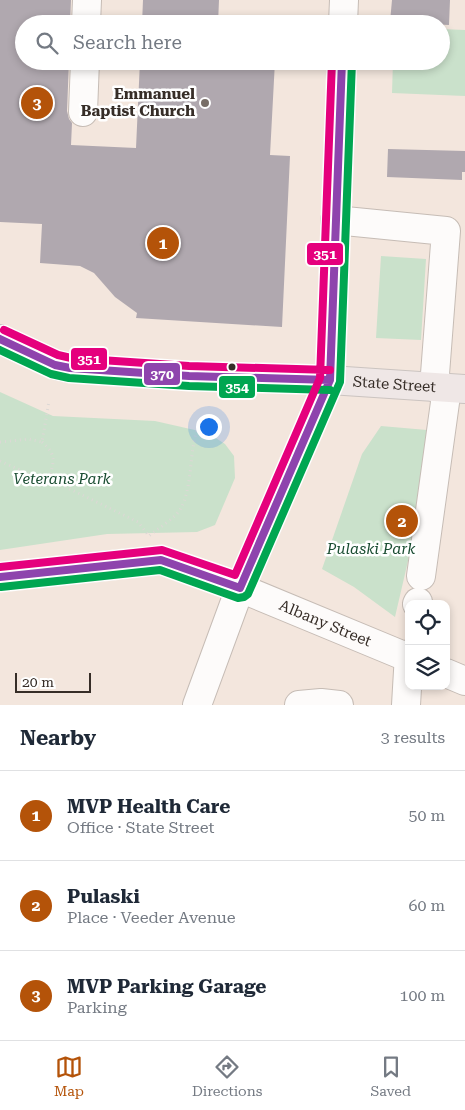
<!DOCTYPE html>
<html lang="en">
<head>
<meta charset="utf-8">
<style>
	body { margin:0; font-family:"Roboto Serif",serif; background:#f2f2f3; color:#1f2937 }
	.controls { position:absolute; right:15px; bottom:15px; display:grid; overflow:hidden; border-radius:10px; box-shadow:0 2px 8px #0003 }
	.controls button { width:45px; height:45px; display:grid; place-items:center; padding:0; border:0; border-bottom:1px solid #e0e1e3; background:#fff; color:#1f2937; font:25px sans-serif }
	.scale { position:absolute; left:15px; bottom:12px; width:76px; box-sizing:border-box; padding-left:5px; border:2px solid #362d27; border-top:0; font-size:14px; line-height:18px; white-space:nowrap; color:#362d27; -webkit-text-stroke:4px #fff; paint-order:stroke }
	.you { position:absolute; left:208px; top:426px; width:18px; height:18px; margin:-12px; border:4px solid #fff; border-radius:50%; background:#1a73e8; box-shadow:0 0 0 8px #1a73e833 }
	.badge { display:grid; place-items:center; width:32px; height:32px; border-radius:50%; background:#b45309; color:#fff; font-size:16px; font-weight:700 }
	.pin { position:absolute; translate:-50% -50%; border:2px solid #fff; box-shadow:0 1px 5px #0006 }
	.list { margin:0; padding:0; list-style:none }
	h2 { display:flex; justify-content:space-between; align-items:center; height:65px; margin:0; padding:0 20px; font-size:21px }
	h2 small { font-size:16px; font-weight:400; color:#747a83 }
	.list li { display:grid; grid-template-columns:32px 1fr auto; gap:15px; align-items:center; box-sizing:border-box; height:90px; padding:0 20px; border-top:1px solid #e0e1e3 }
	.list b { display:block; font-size:19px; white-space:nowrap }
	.list p { margin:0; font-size:16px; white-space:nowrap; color:#747a83 }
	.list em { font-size:16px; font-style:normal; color:#747a83 }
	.icon { flex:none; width:28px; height:28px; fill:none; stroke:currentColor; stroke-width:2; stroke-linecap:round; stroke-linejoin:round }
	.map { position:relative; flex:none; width:465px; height:705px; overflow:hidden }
	.search { position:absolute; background:#fff; box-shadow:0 2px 8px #0003; left:15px; right:15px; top:15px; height:55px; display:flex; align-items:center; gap:12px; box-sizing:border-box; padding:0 18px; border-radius:28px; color:#747a83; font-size:19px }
	.sheet { height:335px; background:#fff }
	nav { display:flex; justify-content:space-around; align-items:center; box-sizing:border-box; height:70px; border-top:1px solid #e0e1e3; background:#fff; font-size:14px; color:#747a83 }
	nav a { display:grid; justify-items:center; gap:2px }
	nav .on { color:#b45309 }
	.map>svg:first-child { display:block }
</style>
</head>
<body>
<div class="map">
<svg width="465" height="705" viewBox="0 0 465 705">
	<rect width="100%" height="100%" fill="#f3e6dd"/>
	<!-- green -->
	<path fill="#cae1cb" d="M 441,29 L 465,30 L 465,96 L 392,93 L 393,61 L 441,61 Z
		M 381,256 L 426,259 L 421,340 L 376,338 Z
		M 0,392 L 53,416 L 155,421 L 208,433 L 225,444 L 234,456 L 235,478 L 215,525 L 197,532 L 107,534 L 0,550 Z
		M 381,426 L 427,430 L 417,522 L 395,617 L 354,587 L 322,569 L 362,454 Z"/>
	<!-- building -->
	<path fill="#b0a8af" d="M 0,0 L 71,0 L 70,24 L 24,24 L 24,61 L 69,61 L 67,111 L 69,119 L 72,123 L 71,145 L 136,148 L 140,61 L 275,61 L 270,155 L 290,156 L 282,327 L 136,318 L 137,313 L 115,297 L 94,273 L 80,266 L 40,263 L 42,224 L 0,222 Z
		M 143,0 L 219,0 L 218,24 L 142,24 Z
		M 392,0 L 450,0 L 449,25 L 390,22 Z
		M 388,149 L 465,151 L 465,172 L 462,172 L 462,180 L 387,177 Z"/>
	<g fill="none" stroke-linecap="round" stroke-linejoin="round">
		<!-- minor casing -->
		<g stroke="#c6bcb5" stroke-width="30">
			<g id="minor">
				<path d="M 86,24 L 87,0"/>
				<path d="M 343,24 L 344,0"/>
				<path d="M 83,112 L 85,61"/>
				<path d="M 335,220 L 446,231 L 434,387"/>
				<path d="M 421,576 L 447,388"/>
				<path id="s1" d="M 0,577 L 161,560 L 240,588 L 409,658"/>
				<path d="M 417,604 L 418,602"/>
				<path d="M 446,673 L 465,681"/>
				<path d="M 197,705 L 240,588 L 330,380 L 342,61"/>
				<path d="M 299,705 L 321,703 L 339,705"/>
				<path d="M 406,705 L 409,654"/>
			</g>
		</g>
		<!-- major casing -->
		<g stroke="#cbc4c0" stroke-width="30">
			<g id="major">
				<path id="s2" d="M 0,339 L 55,365 L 70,368 L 189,376 L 330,380 L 465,389"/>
			</g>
		</g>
		<!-- path -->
		<path stroke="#dcd8d5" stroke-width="3" stroke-dasharray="1 4" stroke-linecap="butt" d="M 0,442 L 29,439 L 42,442 L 49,401
			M 42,442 C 57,455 54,461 49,479
			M 0,461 L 31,475 L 49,479 L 138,522 L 149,536 C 157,529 177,517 181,508 C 195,481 187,442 203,417"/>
		<!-- minor -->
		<use href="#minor" stroke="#fdfbfa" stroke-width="28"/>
		<!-- major -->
		<use href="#major" stroke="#efe7e6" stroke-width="28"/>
		<!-- bus-1 casing -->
		<g stroke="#fff" stroke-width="11">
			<path id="bus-1" d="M 0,339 L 55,365 L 70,368 L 189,376 L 330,380
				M 0,577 L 161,560 L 240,588 L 330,380 L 342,61"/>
		</g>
		<!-- bus-2 casing -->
		<g stroke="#fff" stroke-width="11">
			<path id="bus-2" d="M 0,350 L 51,374 L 69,378 L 189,386 L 330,390
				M 1,587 L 160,570 L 238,598 L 244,597 L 248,594 L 340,382 L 352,61"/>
		</g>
		<!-- bus-3 casing -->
		<g stroke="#fff" stroke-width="11">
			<path id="bus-3" d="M 4,330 L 58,355 L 71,358 L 189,366 L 330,370
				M 0,567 L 162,550 L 235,575 L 320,378 L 332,61"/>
		</g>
		<!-- bus-1 -->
		<use href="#bus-1" stroke="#8e44ad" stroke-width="8"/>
		<!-- bus-2 -->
		<use href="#bus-2" stroke="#00a651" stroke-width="8"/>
		<!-- bus-3 -->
		<use href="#bus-3" stroke="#e5007d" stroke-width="8"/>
	</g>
	<!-- markers -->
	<circle fill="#786e67" stroke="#fff" stroke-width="2" cx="205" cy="103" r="5"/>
	<circle fill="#362d27" stroke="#fff" stroke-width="2" cx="232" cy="367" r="4.5"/>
	<g text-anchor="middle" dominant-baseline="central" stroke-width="5" stroke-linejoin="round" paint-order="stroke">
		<!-- poi labels -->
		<g font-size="15" font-weight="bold" fill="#362d27" stroke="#fff" text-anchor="end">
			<text x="195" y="94">Emmanuel<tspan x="195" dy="17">Baptist Church</tspan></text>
		</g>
		<!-- street labels -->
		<g font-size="15" fill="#362d27" stroke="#fff">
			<text stroke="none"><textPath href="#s2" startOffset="401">State Street</textPath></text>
			<text stroke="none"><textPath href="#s1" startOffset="338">Albany Street</textPath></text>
		</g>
		<!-- park labels -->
		<g font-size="15" font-style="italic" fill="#1a4d32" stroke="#fff">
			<text x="62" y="479">Veterans Park</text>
			<text x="371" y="549">Pulaski Park</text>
		</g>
	</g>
	<g stroke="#fff" stroke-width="2">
		<rect x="306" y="242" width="38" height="24" rx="5" fill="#e5007d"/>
		<rect x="70" y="347" width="38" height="24" rx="5" fill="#e5007d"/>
		<rect x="143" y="362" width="38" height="24" rx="5" fill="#8e44ad"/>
		<rect x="218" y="375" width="38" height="24" rx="5" fill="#00a651"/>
	</g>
	<g font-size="14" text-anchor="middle" font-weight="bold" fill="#fff">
		<text x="325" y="259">351</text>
		<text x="89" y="364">351</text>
		<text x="162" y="379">370</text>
		<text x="237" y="392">354</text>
	</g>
</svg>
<div class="controls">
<button><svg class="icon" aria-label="locate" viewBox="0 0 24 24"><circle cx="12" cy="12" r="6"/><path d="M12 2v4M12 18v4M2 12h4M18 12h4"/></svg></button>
<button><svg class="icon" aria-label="layers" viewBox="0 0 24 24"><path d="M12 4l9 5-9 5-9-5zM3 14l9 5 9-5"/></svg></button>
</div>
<div class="scale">20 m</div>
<div class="you"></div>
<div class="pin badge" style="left:163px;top:243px">1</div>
<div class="pin badge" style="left:402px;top:521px">2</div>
<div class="pin badge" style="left:37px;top:103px">3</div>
<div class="search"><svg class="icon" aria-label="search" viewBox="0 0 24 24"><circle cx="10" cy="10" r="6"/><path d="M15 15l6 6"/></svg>Search here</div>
</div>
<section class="sheet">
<h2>Nearby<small>3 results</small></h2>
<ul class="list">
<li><span class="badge">1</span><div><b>MVP Health Care</b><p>Office · State Street</p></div><em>50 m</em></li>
<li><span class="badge">2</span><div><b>Pulaski</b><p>Place · Veeder Avenue</p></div><em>60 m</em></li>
<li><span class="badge">3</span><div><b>MVP Parking Garage</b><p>Parking</p></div><em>100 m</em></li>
</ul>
</section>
<nav>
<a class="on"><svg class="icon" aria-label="map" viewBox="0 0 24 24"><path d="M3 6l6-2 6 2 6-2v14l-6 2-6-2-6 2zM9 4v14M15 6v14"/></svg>Map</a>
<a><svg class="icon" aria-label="directions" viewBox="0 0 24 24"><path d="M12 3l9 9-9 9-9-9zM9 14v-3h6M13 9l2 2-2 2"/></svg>Directions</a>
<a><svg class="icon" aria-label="saved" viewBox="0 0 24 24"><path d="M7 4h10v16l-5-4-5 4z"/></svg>Saved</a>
</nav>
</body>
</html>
